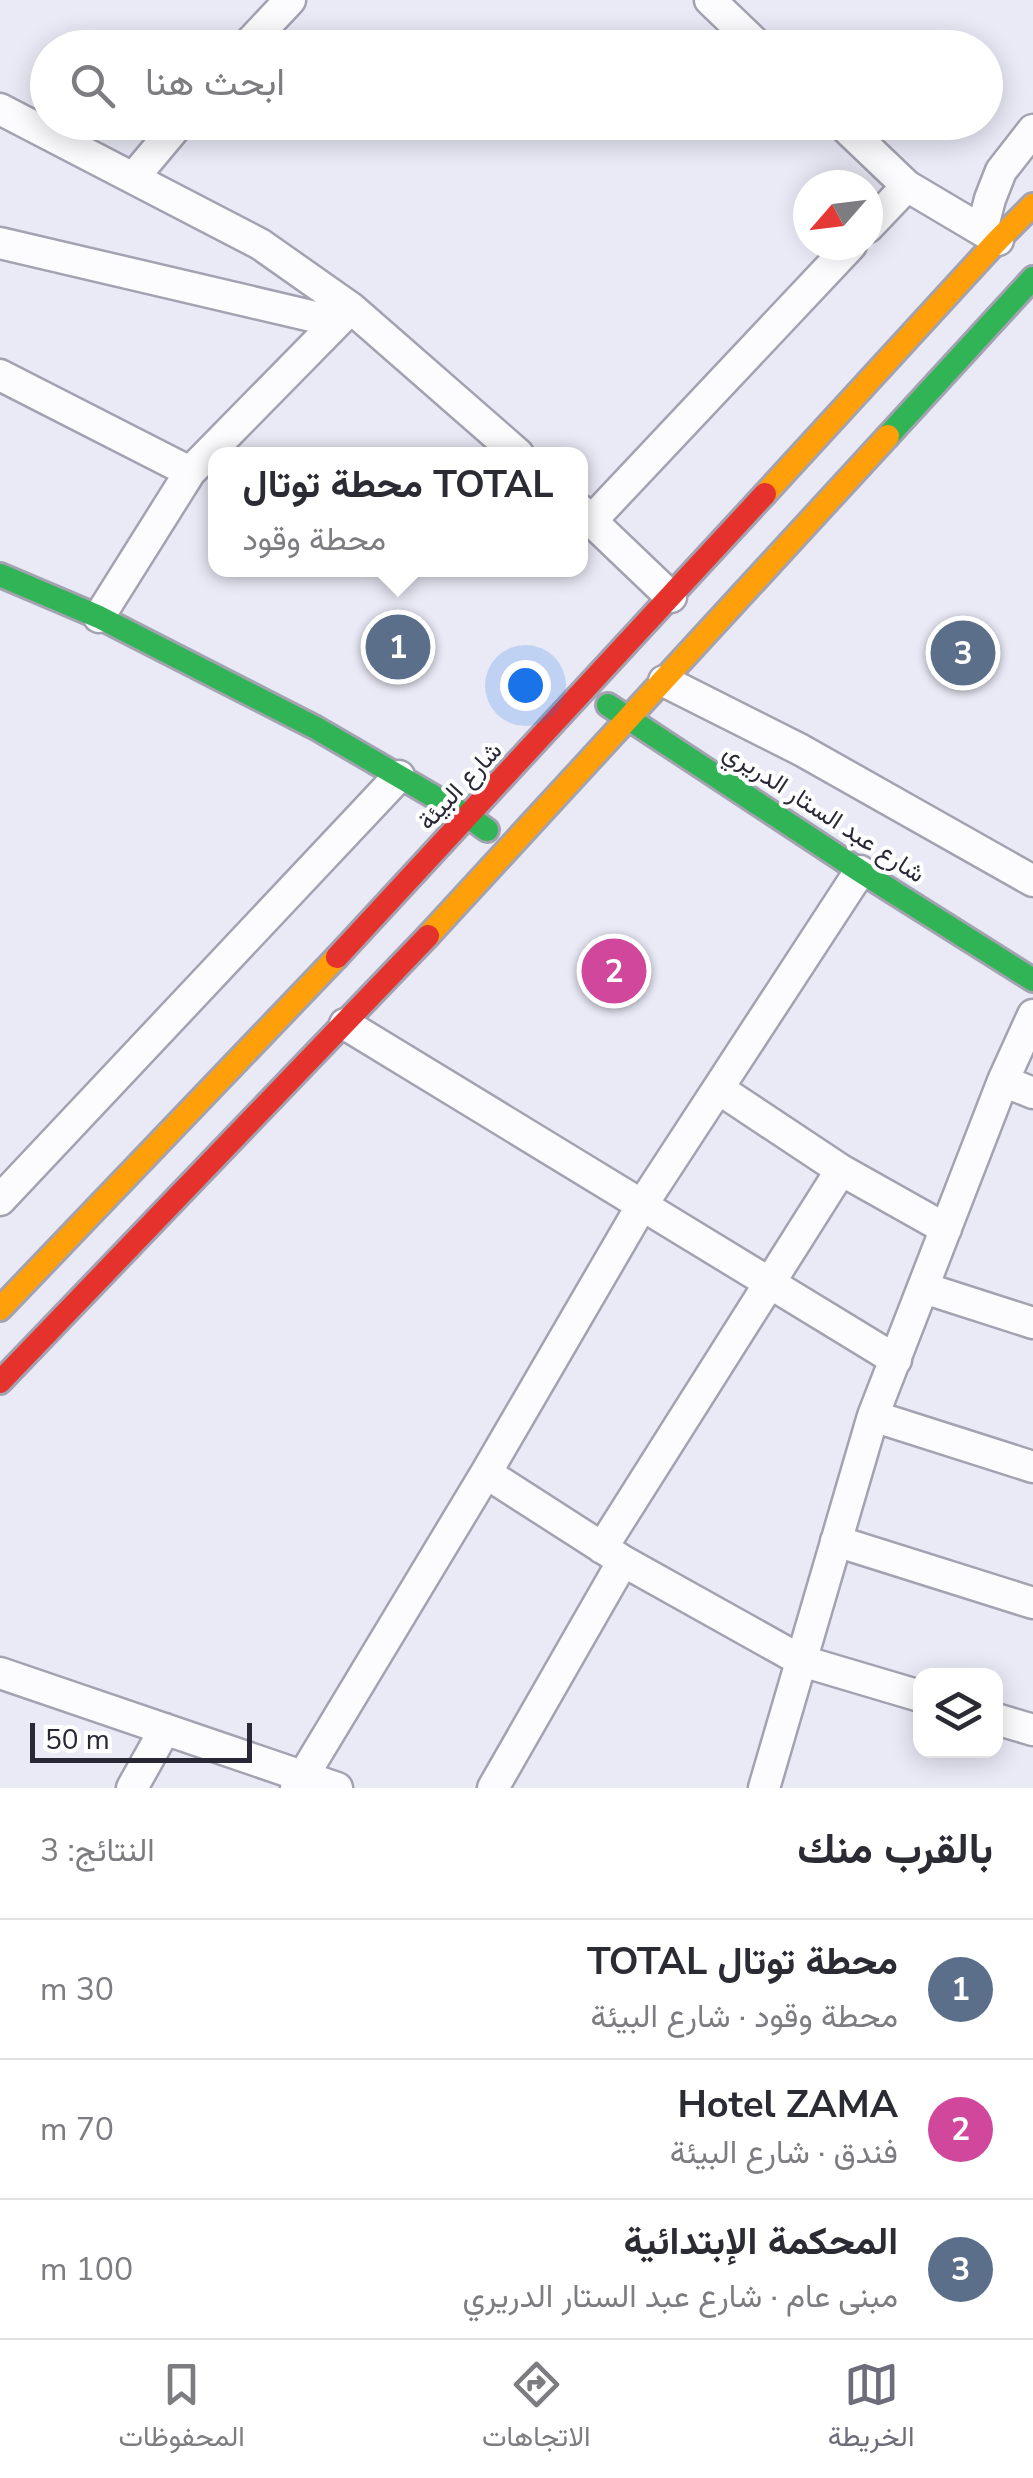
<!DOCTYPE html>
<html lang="ar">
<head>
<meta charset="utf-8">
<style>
	body { margin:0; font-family:"Nunito Sans",Vazirmatn,sans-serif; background:#f7f7f7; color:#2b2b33; direction:rtl }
	.controls { position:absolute; right:30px; bottom:30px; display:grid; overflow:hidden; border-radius:20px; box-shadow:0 5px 25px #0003 }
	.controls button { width:90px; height:90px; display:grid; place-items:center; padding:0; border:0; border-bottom:2px solid #e1e1e2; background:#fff; color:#2b2b33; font:50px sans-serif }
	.compass { position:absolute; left:793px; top:170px; width:90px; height:90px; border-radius:50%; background:#fff; box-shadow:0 5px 25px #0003; rotate:242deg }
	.scale { position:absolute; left:30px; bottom:25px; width:222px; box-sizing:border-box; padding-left:10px; border:5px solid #282837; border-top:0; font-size:28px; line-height:35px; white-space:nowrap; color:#282837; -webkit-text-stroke:8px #fff; paint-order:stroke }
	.you { position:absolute; left:525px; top:685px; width:35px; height:35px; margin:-25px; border:8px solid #fff; border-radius:50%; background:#1a73e8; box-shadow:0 0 0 15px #1a73e833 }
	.badge { display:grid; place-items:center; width:65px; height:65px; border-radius:50%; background:#6c6c7a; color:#fff; font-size:32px; font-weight:700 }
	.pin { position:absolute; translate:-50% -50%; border:5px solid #fff; box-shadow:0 2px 10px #0006 }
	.popup { position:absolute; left:208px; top:447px; width:380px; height:130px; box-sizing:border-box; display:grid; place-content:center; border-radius:20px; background:#fff; filter:drop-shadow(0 2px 8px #0005); font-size:32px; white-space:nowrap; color:#7c7c81 }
	.popup b { font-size:38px; color:#2b2b33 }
	.popup::after { content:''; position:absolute; left:50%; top:100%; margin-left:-20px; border:20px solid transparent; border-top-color:#fff }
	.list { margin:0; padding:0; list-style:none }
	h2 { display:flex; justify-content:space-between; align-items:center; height:130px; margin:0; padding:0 40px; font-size:42px }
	h2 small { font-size:32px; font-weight:400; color:#7c7c81 }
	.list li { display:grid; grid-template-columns:65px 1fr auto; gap:30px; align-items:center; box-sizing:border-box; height:140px; padding:0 40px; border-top:2px solid #e1e1e2 }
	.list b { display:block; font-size:38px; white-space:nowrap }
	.list p { margin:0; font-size:32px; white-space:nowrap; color:#7c7c81 }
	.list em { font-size:32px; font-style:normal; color:#7c7c81 }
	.icon { flex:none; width:55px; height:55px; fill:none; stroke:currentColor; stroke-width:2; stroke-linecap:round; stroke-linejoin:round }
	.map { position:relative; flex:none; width:1033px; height:1788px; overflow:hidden; direction:ltr }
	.search { position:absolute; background:#fff; box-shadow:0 5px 25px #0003; left:30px; right:30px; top:30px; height:110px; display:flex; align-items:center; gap:25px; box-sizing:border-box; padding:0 35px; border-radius:55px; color:#7c7c81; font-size:38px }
	.sheet { height:550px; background:#fff }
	nav { display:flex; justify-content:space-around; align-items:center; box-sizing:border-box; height:140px; border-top:2px solid #e1e1e2; background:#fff; font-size:28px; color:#7c7c81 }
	nav a { display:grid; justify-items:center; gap:5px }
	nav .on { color:#6c6c7a }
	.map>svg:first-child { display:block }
</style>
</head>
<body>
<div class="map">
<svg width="1033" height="1788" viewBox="0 0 1033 1788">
	<rect width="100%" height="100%" fill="#eaeaf7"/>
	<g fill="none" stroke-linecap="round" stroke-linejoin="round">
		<!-- street casing -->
		<g stroke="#a3a2b0" stroke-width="35">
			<path id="street" d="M 710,0 L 760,48
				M 245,48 L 290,0
				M 0,109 L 260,244 L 351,308 L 518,454
				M 840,122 L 907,186 L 998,240
				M 134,177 L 180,122
				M 868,227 L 907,186
				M 982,230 L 990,199 L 1001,171 L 1033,130
				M 0,243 L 337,322
				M 0,375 L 190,472
				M 580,510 L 671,597
				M 592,520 L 851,245
				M 99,617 L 190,472 L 351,308
				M 664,681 L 801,750 L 1033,881
				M 345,1024 L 896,1360
				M 1003,1081 L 1033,1093
				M 719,1089 L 841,1170 L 946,1229
				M 0,1200 L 399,776
				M 924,1288 L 1033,1323
				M 873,1416 L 1033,1467
				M 486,1473 L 623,1561 L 802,1661 L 920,1696
				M 836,1541 L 1033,1603
				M 602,1548 L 841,1170
				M 0,1673 L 337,1788
				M 996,1719 L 1033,1730
				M 132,1788 L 165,1729
				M 296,1788 L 486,1473 L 642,1205 L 860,871
				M 493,1788 L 623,1561
				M 764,1788 L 873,1416 L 1003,1081 L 1033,1015"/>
		</g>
		<!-- fast casing -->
		<g stroke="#a3a2b0" stroke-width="28">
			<path id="fast" d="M 888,436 L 1033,278
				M 0,575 L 99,617 L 316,728 L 469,817 L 487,830
				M 608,705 L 860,871 L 1033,980"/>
		</g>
		<!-- slow casing -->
		<g stroke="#a3a2b0" stroke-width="28">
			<path id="slow" d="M 765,494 L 998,240 L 1033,205
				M 428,936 L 888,436
				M 0,1309 L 337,957"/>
		</g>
		<!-- jam casing -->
		<g stroke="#a3a2b0" stroke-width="28">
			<path id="jam" d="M 337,957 L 765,494
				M 0,1382 L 428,936"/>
		</g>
		<!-- street -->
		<use href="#street" stroke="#fcfcfe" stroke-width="30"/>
		<!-- fast -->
		<use href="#fast" stroke="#30b455" stroke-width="22"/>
		<!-- slow -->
		<use href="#slow" stroke="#ff9f0a" stroke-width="22"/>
		<!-- jam -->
		<use href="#jam" stroke="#e5322d" stroke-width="22"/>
	</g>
	<g text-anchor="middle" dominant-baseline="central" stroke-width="8" stroke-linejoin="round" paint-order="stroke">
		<!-- street labels -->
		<g font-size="25" fill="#282837" stroke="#fff">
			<text transform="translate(460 786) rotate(-47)">شارع البيئة</text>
			<text transform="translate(824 813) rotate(33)">شارع عبد الستار الدريري</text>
		</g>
	</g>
</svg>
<div class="controls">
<button><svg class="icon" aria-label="layers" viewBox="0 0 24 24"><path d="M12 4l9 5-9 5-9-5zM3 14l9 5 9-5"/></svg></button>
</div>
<svg class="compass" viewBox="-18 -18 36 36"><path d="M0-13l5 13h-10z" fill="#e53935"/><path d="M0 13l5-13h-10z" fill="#7c7c81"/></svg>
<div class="scale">50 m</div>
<div class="you"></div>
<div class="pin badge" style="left:398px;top:647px;background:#5c6f8a">1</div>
<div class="popup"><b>محطة توتال TOTAL</b>محطة وقود</div>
<div class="pin badge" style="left:614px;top:971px;background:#d1479c">2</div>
<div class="pin badge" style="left:963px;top:653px;background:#5c6f8a">3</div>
<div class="search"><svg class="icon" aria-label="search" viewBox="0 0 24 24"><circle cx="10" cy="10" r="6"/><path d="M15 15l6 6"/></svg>ابحث هنا</div>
</div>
<section class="sheet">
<h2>بالقرب منك<small>النتائج: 3</small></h2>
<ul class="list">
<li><span class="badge" style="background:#5c6f8a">1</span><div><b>محطة توتال TOTAL</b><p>محطة وقود · شارع البيئة</p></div><em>30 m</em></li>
<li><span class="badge" style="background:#d1479c">2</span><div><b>Hotel ZAMA</b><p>فندق · شارع البيئة</p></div><em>70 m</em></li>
<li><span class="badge" style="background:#5c6f8a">3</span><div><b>المحكمة الإبتدائية</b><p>مبنى عام · شارع عبد الستار الدريري</p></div><em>100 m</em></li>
</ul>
</section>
<nav>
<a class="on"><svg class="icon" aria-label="map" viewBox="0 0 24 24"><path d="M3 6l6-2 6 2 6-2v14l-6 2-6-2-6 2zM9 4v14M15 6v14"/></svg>الخريطة</a>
<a><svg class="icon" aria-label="directions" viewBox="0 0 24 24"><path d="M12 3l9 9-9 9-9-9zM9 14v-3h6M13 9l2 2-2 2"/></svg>الاتجاهات</a>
<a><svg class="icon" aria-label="saved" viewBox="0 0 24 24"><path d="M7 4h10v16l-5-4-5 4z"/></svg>المحفوظات</a>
</nav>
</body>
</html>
